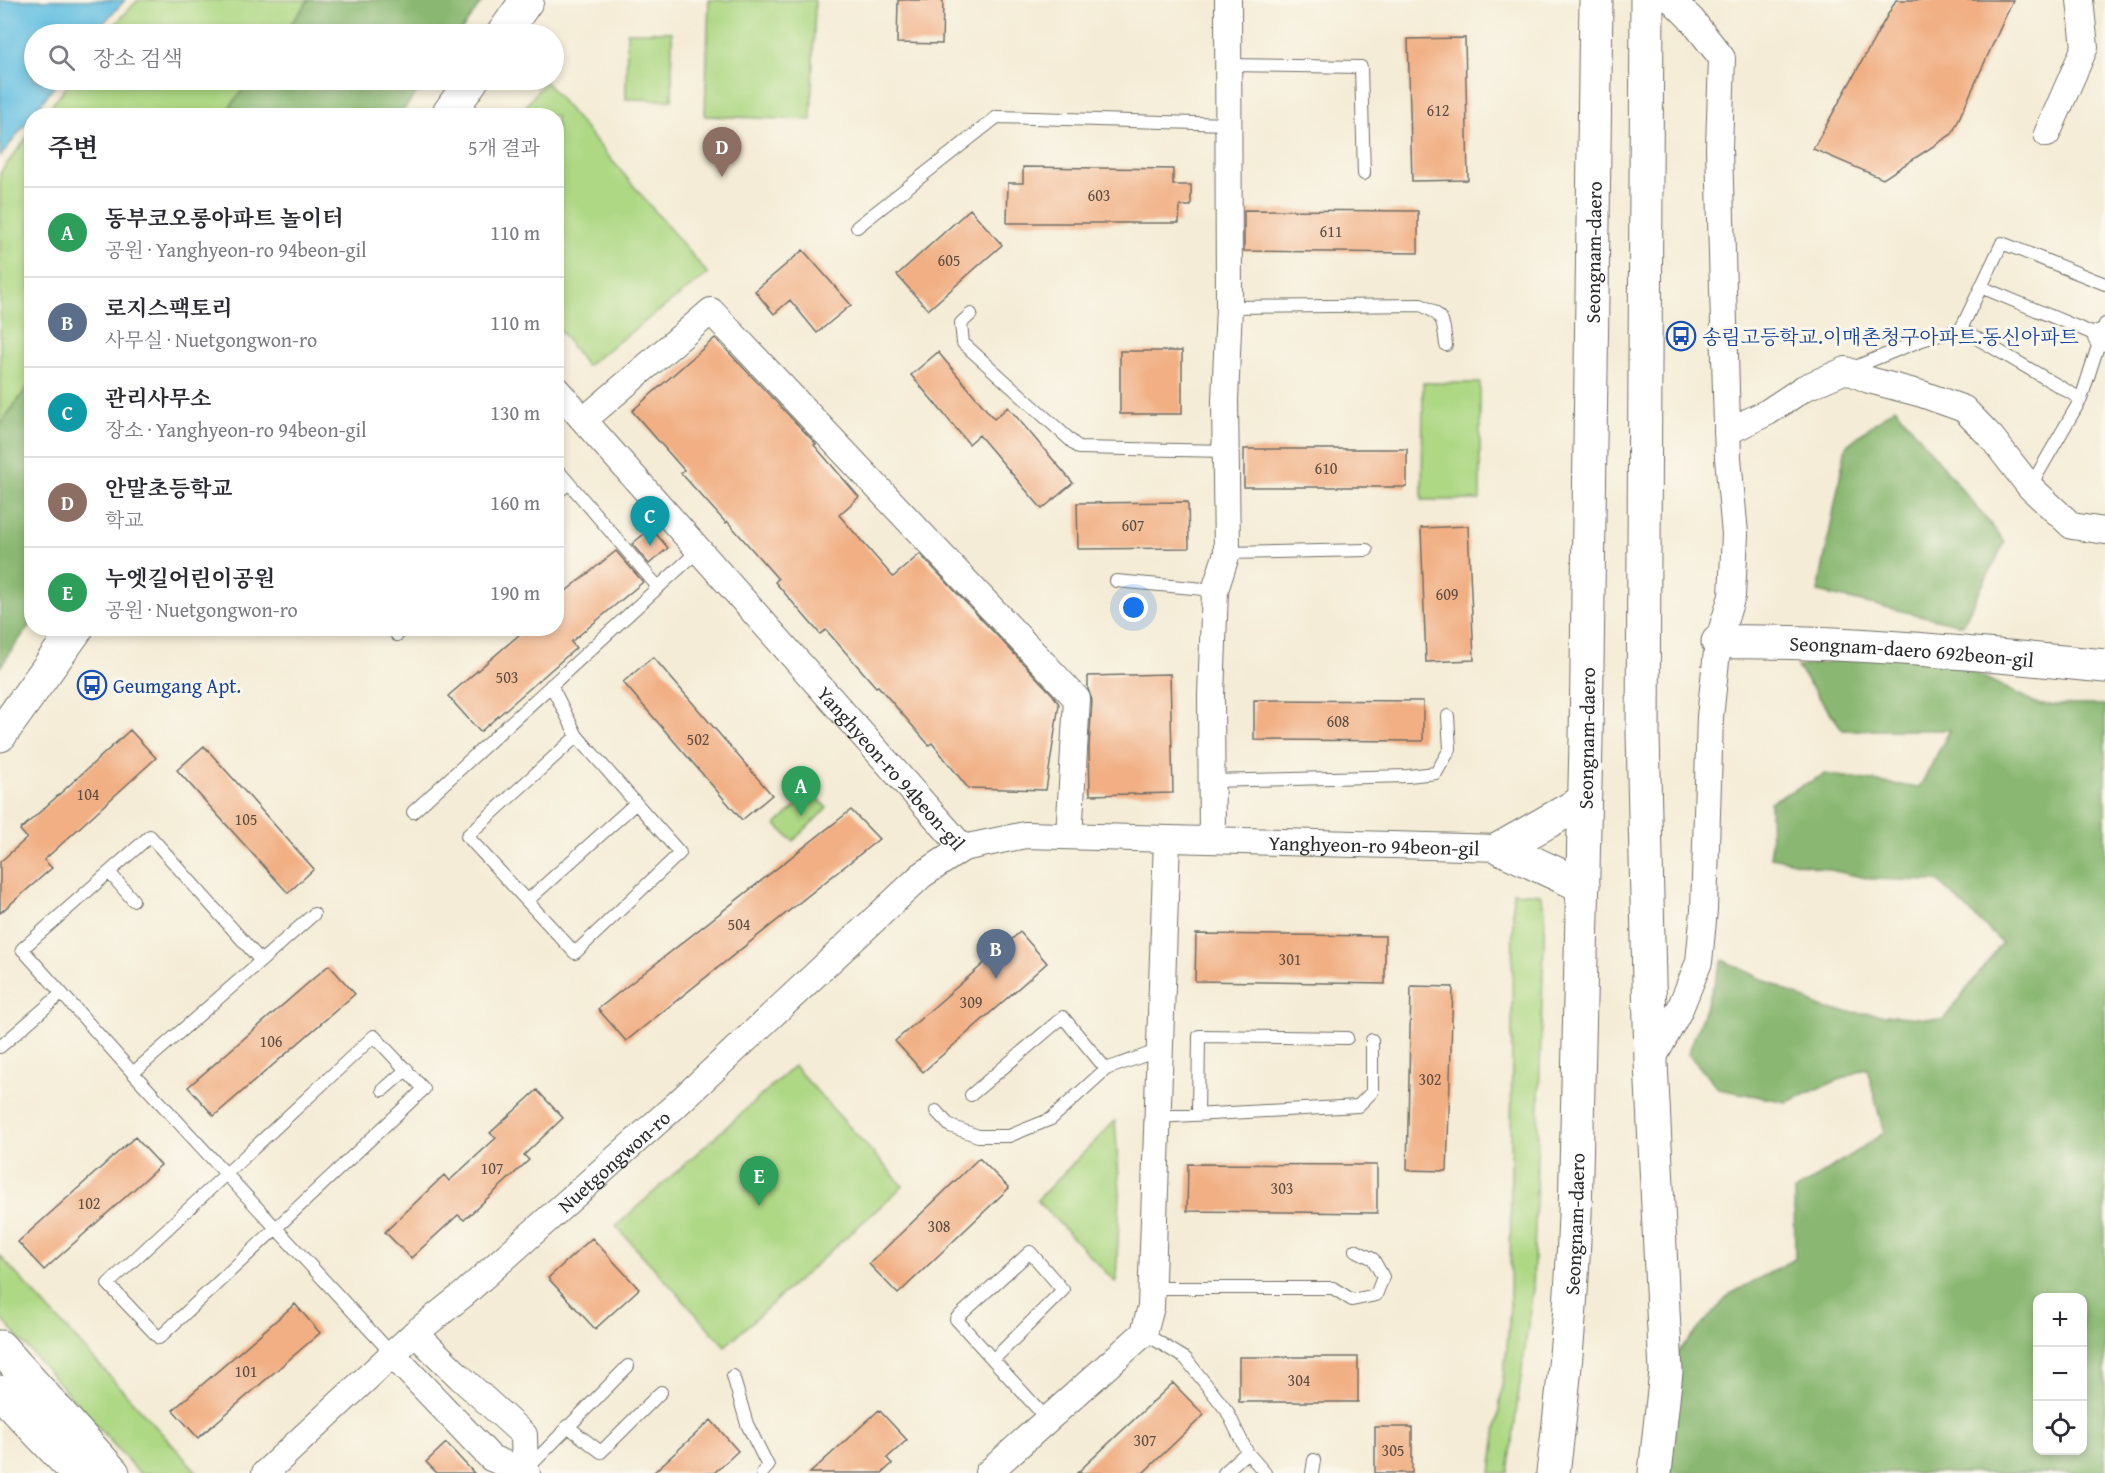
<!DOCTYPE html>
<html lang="ko">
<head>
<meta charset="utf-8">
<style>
	body { margin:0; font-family:"Gentium Book Plus","Noto Serif KR",serif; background:#f2f2f3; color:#2b2b33 }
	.controls { position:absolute; right:18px; bottom:18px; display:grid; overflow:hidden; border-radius:12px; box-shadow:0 3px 9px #0003 }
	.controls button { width:54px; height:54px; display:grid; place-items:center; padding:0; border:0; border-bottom:2px solid #e1e1e2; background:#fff; color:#2b2b33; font:30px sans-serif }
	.you { position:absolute; left:1134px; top:608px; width:21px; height:21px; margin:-15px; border:4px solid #fff; border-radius:50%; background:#1a73e8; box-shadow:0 0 0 9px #1a73e833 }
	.badge { display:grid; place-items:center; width:39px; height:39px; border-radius:50%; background:#b5179e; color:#fff; font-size:20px; font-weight:700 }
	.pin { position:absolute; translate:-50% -50px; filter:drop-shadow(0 2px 3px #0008) }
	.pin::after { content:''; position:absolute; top:32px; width:21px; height:18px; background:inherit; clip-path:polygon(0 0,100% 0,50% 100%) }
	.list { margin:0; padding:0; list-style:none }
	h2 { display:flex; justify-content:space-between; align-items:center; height:78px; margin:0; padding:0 24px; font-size:26px }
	h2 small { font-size:20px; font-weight:400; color:#7c7c81 }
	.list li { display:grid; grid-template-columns:39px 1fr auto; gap:18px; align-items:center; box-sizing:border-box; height:90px; padding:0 24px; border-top:2px solid #e1e1e2 }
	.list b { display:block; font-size:22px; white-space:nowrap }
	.list p { margin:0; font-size:20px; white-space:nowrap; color:#7c7c81 }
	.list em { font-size:20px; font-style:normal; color:#7c7c81 }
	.icon { flex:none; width:33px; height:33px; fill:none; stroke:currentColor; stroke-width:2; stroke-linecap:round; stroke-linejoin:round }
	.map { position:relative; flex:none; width:2105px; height:1473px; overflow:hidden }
	.search { position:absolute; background:#fff; box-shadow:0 3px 9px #0003; left:24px; top:24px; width:540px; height:66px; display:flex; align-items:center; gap:15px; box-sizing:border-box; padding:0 21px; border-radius:33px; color:#7c7c81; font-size:22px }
	.panel { position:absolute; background:#fff; box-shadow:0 3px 9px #0003; left:24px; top:108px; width:540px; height:528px; border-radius:24px }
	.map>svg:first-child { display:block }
</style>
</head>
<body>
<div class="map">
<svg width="2105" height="1473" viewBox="0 0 2105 1473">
	<rect width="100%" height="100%" fill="#fbf7ec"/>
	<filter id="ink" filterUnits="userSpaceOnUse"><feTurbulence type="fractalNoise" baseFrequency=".0167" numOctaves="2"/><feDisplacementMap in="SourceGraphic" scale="12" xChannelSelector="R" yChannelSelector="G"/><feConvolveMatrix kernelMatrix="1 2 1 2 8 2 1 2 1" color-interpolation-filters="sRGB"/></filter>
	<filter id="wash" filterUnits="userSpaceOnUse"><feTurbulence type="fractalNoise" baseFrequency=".008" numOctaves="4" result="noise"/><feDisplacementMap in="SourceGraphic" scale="24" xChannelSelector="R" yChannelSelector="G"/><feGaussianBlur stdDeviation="1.35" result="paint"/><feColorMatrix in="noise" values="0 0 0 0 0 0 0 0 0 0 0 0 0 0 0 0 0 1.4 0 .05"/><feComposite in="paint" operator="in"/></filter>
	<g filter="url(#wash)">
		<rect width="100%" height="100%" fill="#f4ecd6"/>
		<!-- green -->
		<path fill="#aed884" stroke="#6c8258" stroke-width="1.5" d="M 138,0 L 309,0 L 283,34 L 106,34 Z
			M 709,0 L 815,0 L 811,120 L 705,116 Z
			M 627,32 L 672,32 L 672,100 L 626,99 Z
			M 72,80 L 250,80 L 224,115 L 44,115 Z
			M 545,81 L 708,274 L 586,366 L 557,326 L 556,116 L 519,115 Z
			M 31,132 L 31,382 L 0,425 L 0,173 Z
			M 1423,383 L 1480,383 L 1480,500 L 1422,500 Z
			M 811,791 L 827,808 L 793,841 L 776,825 Z
			M 1513,892 L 1540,894 L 1545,910 L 1533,1289 L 1508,1473 L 1491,1473 L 1507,1347 L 1510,1306 Z
			M 794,1066 L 903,1186 L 725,1346 L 616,1226 Z
			M 1115,1121 L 1120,1193 L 1116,1283 L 1037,1200 Z
			M 0,1256 L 198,1473 L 139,1473 L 0,1317 Z"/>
		<!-- forest -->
		<path fill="#8ab872" stroke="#5a724e" stroke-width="1.5" fill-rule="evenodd" d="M 309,0 L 483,0 L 459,34 L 283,34 Z
			M 250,80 L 426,80 L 400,115 L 224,115 Z
			M 31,382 L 31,623 L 0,667 L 0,425 Z
			M 1895,407 L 2005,542 L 1962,625 L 1818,592 L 1846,446 Z
			M 1922,647 L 2040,705 L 2105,705 L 2105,1473 L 1661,1473 L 1674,1356 L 1730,1294 L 1795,1259 L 1794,1192 L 1884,1133 L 1867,1068 L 1787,1102 L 1719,1089 L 1688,1054 L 1723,960 L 1827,1010 L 1943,1020 L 2002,943 L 1938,881 L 1871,879 L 1771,857 L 1770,802 L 1825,774 L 1919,788 L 1950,730 L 1843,730 L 1797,667 ZM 2038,1298 L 2082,1298 L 2082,1450 L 2038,1450 Z"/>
		<!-- water -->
		<path fill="#63bfe1" stroke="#477586" stroke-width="1.5" d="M 0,0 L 125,0 L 93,34 L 34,34 L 34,80 L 59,80 L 0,157 Z"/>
		<g id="blocks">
			<!-- building -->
			<path fill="#f1af83" d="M 898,0 L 943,0 L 942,44 L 897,43 Z
				M 1896,0 L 2013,0 L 1952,134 L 1883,179 L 1813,149 Z
				M 1465,38 L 1468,180 L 1412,181 L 1408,39 Z
				M 1023,167 L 1173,169 L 1173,185 L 1191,185 L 1191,206 L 1180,206 L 1179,223 L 1007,223 L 1008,183 L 1023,183 Z
				M 970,209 L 1002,245 L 928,310 L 897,275 Z
				M 1244,210 L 1418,211 L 1418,253 L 1244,251 Z
				M 803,250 L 851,305 L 817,333 L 790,300 L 774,314 L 755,291 Z
				M 715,338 L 816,444 L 814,445 L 859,497 L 839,515 L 893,577 L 920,554 L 1053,695 L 1059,704 L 1046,790 L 968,788 L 932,743 L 929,745 L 878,686 L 876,687 L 826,630 L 820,634 L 775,582 L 778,579 L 727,521 L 726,523 L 681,473 L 684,470 L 632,411 Z
				M 1120,351 L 1182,351 L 1182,414 L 1120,414 Z
				M 938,352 L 994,419 L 1008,407 L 1073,483 L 1042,509 L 979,435 L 969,444 L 911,375 Z
				M 1244,449 L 1407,449 L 1407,487 L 1244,487 Z
				M 1188,502 L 1189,548 L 1078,549 L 1077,503 Z
				M 1468,526 L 1474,660 L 1426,662 L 1421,528 Z
				M 651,528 L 668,548 L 649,564 L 632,544 Z
				M 616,551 L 643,582 L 571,642 L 576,648 L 480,732 L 448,696 L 527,628 L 556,628 L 556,599 Z
				M 653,657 L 772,795 L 742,820 L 623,682 Z
				M 1170,674 L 1173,793 L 1090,795 L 1089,747 L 1092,700 L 1088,689 L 1088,676 Z
				M 1254,700 L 1423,701 L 1423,741 L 1254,740 Z
				M 130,730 L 156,758 L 44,860 L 52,868 L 0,913 L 0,862 L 27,838 L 20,830 Z
				M 204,746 L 314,869 L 288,893 L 177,770 Z
				M 851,810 L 879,839 L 626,1041 L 598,1009 Z
				M 1020,932 L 1047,963 L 923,1072 L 895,1041 Z
				M 1196,934 L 1385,936 L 1385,984 L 1195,981 Z
				M 329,965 L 355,994 L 214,1116 L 188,1087 Z
				M 1411,986 L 1453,987 L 1447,1171 L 1407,1170 Z
				M 537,1090 L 563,1118 L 524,1155 L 529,1160 L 464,1220 L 458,1215 L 411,1258 L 385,1232 L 444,1175 L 449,1181 L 496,1138 L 490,1133 Z
				M 135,1137 L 161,1165 L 44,1270 L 18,1242 Z
				M 979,1158 L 1009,1188 L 898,1294 L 869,1264 Z
				M 1188,1164 L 1377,1165 L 1377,1213 L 1187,1211 Z
				M 592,1238 L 639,1289 L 595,1329 L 548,1278 Z
				M 295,1304 L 320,1333 L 198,1438 L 173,1410 Z
				M 1239,1357 L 1358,1357 L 1358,1402 L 1239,1402 Z
				M 1173,1383 L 1204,1415 L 1143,1473 L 1077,1473 Z
				M 879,1410 L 907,1440 L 887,1458 L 892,1464 L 882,1473 L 810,1473 Z
				M 711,1420 L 738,1451 L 714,1473 L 653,1473 Z
				M 1375,1427 L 1412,1427 L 1412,1473 L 1375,1473 Z
				M 446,1443 L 474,1473 L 437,1473 L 426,1462 Z"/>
		</g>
	</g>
	<g filter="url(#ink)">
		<use href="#blocks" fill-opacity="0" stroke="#716f67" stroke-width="1.5"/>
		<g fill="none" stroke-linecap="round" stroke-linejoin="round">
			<!-- lane casing -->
			<g stroke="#716f67" stroke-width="14">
				<path id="lane" d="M 1228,65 L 1361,67 L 1364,174
					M 857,227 L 997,117 L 1228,124
					M 1981,287 L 2101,337
					M 1229,307 L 1421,305 C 1445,316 1443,321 1446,345
					M 971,314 L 961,323 L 963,343 L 1079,448 L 1227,451
					M 1961,329 L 2081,399
					M 1850,369 L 1922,340 L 1961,329 L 2002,243 L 2105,284
					M 556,468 L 658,587
					M 2030,487 L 2081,399 L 2105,324
					M 556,494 L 569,483
					M 1227,553 L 1367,550
					M 1116,581 L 1215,590
					M 392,628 L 397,635 L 404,628
					M 551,685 L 577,736 L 680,853 L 575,953 L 467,836 L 577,736
					M 1211,781 L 1408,776 L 1436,773 L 1450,749 L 1448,716
					M 413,812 L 699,550
					M 109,872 L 133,900
					M 527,901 L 636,803
					M 261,961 L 314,914
					M 374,1036 L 424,1089 L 159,1338 L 108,1284 Z
					M 0,1047 L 61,994
					M 133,1073 L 261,961 L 150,836 L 22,949 L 133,1073 L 392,1354
					M 383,1090 L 407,1069
					M 971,1095 L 1063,1017 L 1106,1069 L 1160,1050
					M 936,1111 L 950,1126 L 978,1136 L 1009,1136 L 1051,1119 L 1106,1069
					M 1198,1115 L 1199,1036 L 1347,1038
					M 1157,1117 L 1358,1106 L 1372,1092 L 1372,1040
					M 1152,1288 L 1333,1288 L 1352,1300 L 1376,1295 L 1383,1277 L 1373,1259 L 1355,1250
					M 1144,1333 L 1186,1359 L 1227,1411 L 1247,1452 L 1265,1473
					M 993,1360 L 1063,1290 L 1030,1252 L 956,1319 L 1047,1419
					M 733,1376 L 747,1424 L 768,1466 L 762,1473
					M 567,1426 L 601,1452 L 661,1392
					M 526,1470 L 628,1366
					M 1224,1473 L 1247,1452
					M 1312,1473 L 1314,1460"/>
			</g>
			<!-- street casing -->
			<g stroke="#716f67" stroke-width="28">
				<g id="street">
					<path d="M 2047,134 L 2085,47 L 2080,0"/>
					<path d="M 2101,337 L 2105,338"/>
					<path id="s1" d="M 556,389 L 963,848 L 1025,835 L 1501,848"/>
					<path d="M 584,420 L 711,311 L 1077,699 L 1069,836"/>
					<path d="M 1727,432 L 1768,412 L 1804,388 L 1846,370 L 1869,380 L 1922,394 L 1964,409 L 1992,438 L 2030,487 L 2072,526 L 2105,531"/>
					<path d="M 1212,840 L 1211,695 L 1215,590 L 1227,553 L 1225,400 L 1229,307 L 1228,0"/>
					<path d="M 1651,1062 L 1679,1011 L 1699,962 L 1704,910 L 1710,717 L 1718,642 L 1732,596 L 1735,534 L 1728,458 L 1723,289 L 1719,148 L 1722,58 L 1692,20 L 1672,0"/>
					<path d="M 415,1333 L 460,1377 L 524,1435 L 525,1471"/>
					<path d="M 392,1354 L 491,1458 L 527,1473"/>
					<path id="s2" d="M 265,1473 L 415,1333 L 464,1294 L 676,1105 L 922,875 L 963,848"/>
					<path d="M 988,1473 L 1144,1333 L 1151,1307 L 1167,839"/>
				</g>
			</g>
			<!-- secondary casing -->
			<g stroke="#716f67" stroke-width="35">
				<g id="secondary">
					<path d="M 503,34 L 527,0"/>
					<path d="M 447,116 L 472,80"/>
					<path id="s3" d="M 1718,642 C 1847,640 1977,654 2105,666"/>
					<path d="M 0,735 L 77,628"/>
					<path d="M 1501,848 L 1584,801"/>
					<path d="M 1501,848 L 1583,886"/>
				</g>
			</g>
			<!-- primary casing -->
			<g stroke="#716f67" stroke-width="35">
				<g id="primary">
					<path d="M 1647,0 L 1643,734 L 1651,1062 L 1666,1372 L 1655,1473"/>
					<path d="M 0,1347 L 113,1473"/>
					<path d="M 0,1392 L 77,1473"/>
					<path id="s4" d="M 1553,1473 C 1564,1387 1572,1302 1575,1215 L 1586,741 L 1596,0"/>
				</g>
			</g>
			<!-- lane -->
			<use href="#lane" stroke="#fff" stroke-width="12"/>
			<!-- street -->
			<use href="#street" stroke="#fff" stroke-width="26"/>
			<!-- secondary -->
			<use href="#secondary" stroke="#fff" stroke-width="33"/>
			<!-- primary -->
			<use href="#primary" stroke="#fff" stroke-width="33"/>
		</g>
	</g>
	<!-- icons -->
	<defs>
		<g id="bus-ring" transform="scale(1.5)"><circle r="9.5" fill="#fbf7ec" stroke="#1a4fb4" stroke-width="1.5"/><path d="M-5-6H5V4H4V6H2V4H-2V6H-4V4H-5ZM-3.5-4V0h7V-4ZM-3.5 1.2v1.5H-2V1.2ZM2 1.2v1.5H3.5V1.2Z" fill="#1a4fb4"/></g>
	</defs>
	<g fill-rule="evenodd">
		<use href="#bus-ring" x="1681" y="336"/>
		<use href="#bus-ring" x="92" y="685"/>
	</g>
	<g text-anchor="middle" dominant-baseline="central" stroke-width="6" stroke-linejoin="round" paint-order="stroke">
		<!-- number labels -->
		<g font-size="16" fill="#5c4c41">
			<text x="1438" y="110">612</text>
			<text x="1099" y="195">603</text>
			<text x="1331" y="231">611</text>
			<text x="949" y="260">605</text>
			<text x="1326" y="468">610</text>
			<text x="1133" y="525">607</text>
			<text x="1447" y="594">609</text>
			<text x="507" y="677">503</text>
			<text x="1338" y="721">608</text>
			<text x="698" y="739">502</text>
			<text x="88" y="794">104</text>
			<text x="246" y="819">105</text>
			<text x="739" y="924">504</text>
			<text x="1290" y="959">301</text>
			<text x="971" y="1002">309</text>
			<text x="271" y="1041">106</text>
			<text x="1430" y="1079">302</text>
			<text x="492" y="1168">107</text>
			<text x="1282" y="1188">303</text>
			<text x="89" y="1203">102</text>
			<text x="939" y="1226">308</text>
			<text x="246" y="1371">101</text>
			<text x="1299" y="1380">304</text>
			<text x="1145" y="1440">307</text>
			<text x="1393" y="1450">305</text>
		</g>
		<!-- street labels -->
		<g font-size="20" fill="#2b2b2b" stroke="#fbf7ec">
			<text stroke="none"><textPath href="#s4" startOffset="1222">Seongnam-daero</textPath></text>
			<text stroke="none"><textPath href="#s3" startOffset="194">Seongnam-daero 692beon-gil</textPath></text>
			<text stroke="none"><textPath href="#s4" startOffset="736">Seongnam-daero</textPath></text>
			<text stroke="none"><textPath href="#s1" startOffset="506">Yanghyeon-ro 94beon-gil</textPath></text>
			<text stroke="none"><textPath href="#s1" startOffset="1026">Yanghyeon-ro 94beon-gil</textPath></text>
			<text stroke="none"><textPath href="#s2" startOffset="468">Nuetgongwon-ro</textPath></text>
			<text stroke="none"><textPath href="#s4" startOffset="250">Seongnam-daero</textPath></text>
		</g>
		<!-- transit labels -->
		<g font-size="20" fill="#164399" stroke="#fbf7ec" text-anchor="start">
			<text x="1702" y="336">송림고등학교.이매촌청구아파트.동신아파트</text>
			<text x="113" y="685">Geumgang Apt.</text>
		</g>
	</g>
</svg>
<div class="controls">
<button>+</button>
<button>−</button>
<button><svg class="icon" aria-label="locate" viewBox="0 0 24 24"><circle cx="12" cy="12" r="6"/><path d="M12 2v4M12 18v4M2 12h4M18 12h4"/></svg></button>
</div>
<div class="you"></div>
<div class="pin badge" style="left:801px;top:816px;background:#2e9e5b">A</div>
<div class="pin badge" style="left:996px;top:979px;background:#5c6f8a">B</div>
<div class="pin badge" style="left:650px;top:546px;background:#0f9aa8">C</div>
<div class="pin badge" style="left:722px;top:177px;background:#8d6e63">D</div>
<div class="pin badge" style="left:759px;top:1206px;background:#2e9e5b">E</div>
<div class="search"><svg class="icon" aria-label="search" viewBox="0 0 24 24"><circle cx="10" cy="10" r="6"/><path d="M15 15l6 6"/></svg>장소 검색</div>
<section class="panel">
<h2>주변<small>5개 결과</small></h2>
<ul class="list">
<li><span class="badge" style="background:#2e9e5b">A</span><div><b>동부코오롱아파트 놀이터</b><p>공원 · Yanghyeon-ro 94beon-gil</p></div><em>110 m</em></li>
<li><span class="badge" style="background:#5c6f8a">B</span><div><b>로지스팩토리</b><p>사무실 · Nuetgongwon-ro</p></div><em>110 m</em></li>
<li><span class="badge" style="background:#0f9aa8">C</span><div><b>관리사무소</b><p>장소 · Yanghyeon-ro 94beon-gil</p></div><em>130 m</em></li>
<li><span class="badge" style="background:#8d6e63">D</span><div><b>안말초등학교</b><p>학교</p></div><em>160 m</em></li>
<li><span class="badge" style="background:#2e9e5b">E</span><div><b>누엣길어린이공원</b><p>공원 · Nuetgongwon-ro</p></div><em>190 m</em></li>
</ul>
</section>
</div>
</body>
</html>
